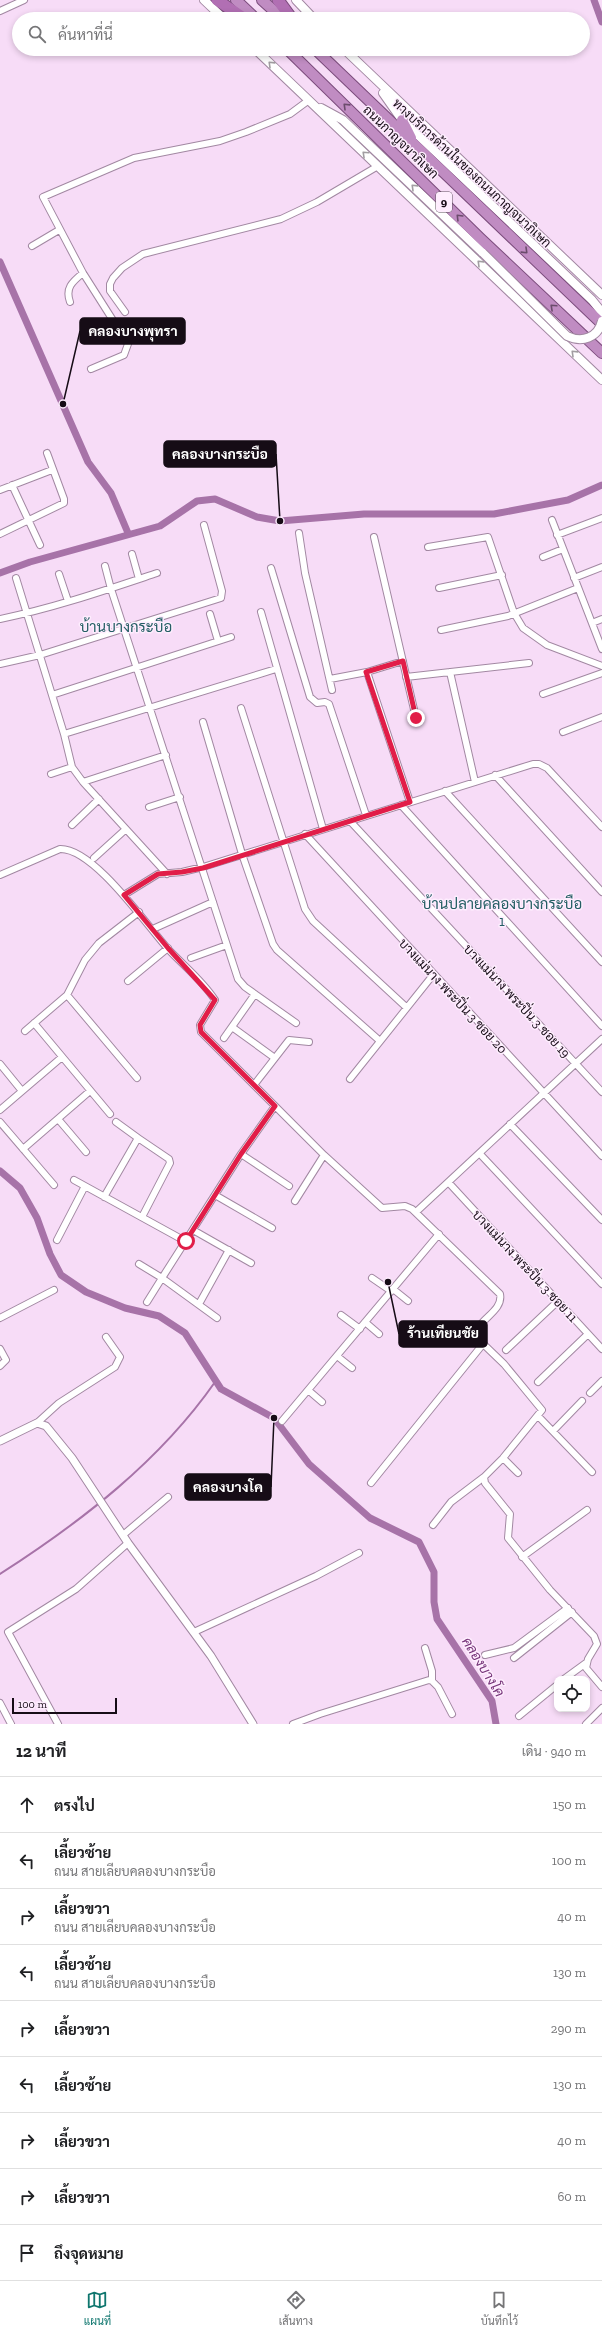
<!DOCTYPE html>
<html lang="th">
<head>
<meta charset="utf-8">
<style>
	body { margin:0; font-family:"Zilla Slab",Sarabun,serif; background:#f2f2f2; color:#202124 }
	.controls { position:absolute; right:12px; bottom:12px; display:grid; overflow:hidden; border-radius:8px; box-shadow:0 2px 6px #0003 }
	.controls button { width:36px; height:36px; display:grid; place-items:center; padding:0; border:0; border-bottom:1px solid #e0e0e0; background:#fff; color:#202124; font:20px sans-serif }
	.scale { position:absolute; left:12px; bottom:10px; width:105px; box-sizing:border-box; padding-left:4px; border:2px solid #160c16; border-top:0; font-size:11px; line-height:14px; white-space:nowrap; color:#160c16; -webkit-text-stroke:3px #feedfe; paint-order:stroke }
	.stop { position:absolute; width:12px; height:12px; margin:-9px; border:3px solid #e11d48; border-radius:50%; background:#fff }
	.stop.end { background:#e11d48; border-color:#fff; box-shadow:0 1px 4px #0008 }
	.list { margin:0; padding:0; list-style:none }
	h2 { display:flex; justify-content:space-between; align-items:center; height:52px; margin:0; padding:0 16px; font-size:17px }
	h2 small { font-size:13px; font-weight:400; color:#757577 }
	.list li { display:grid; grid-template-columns:26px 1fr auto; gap:12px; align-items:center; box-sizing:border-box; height:56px; padding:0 16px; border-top:1px solid #e0e0e0 }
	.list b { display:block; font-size:15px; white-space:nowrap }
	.list p { margin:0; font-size:13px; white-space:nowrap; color:#757577 }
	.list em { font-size:13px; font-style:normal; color:#757577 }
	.icon { flex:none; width:22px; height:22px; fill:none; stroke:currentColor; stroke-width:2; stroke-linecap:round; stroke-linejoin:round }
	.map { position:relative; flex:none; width:602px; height:1724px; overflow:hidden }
	.search { position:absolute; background:#fff; box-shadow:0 2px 6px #0003; left:12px; right:12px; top:12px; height:44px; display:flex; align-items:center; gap:10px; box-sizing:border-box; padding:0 14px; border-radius:22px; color:#757577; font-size:15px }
	.sheet { height:556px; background:#fff }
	nav { display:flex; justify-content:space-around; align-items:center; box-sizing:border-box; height:56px; border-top:1px solid #e0e0e0; background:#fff; font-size:11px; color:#757577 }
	nav a { display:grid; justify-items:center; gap:2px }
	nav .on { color:#0f766e }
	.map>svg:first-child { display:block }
</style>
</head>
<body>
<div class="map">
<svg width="602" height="1724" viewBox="0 0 602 1724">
	<rect width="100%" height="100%" fill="#f7dcf7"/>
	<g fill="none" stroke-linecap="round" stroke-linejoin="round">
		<!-- stream -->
		<path stroke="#a773a8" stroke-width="2" d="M 0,1574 C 81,1522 160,1461 215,1382"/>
		<!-- canal -->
		<path stroke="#a773a8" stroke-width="7" d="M 594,0 L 602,22
			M 0,262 L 88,462 L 111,493 L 128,533
			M 0,573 L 30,562 L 160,526 L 197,501 L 215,499 L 257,517 L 280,521 L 364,514 L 494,514 L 568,500 L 602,485
			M 0,1171 L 20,1188 L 37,1218 L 50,1254 L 61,1275 L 86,1292 L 125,1308 L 159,1316 L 185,1333 L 221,1389 L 274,1418 L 309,1464 L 370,1518 L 419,1542 L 434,1572 L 434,1602 L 437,1619 L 492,1701 L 496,1724"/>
		<!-- minor casing -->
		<g stroke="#a288a2" stroke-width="8">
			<path id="minor" d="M 0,11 L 24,0
				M 32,246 L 59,230
				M 70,302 C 65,288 72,282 83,273
				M 125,312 L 110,291 L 110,284 L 113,278 L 122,268 L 143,254 L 281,219 L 317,202 L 378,166
				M 91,369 L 124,355 L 128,344 L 83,273 L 43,197 L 134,158 L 220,141 L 246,132 L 290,114 L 309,100
				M 12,485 L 40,545
				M 0,490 L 52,470
				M 552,520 L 602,649
				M 299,533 L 305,573 L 332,690
				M 0,534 L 64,503 L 64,499 L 47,453
				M 557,535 L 602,518
				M 374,537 L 416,718
				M 428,547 L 488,537 L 514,613 L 523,628 L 547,645 L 602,666
				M 132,554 L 139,579
				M 543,557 L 563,549
				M 105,566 L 111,589 L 238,979 L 245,987 L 296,1023
				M 271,568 L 310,697 L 317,703 L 325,702 L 329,704 L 366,815
				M 59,574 L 68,601
				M 16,578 L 64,734 L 72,767 L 83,782 L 167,874
				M 574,578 L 602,567
				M 439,588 L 502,575
				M 261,612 L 323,829
				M 210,614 L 218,641
				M 0,619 C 54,608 106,590 157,573
				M 592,623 L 602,619
				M 441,630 L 508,616 L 578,588
				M 0,664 L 40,655 L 221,598 L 222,591 L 204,525
				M 367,672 L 410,802
				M 450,672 L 475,782
				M 406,677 L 529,663
				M 330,679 L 367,672 L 403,661
				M 543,694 L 602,673
				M 52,695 L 231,637
				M 241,708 L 305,909 L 313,921 L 406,1007
				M 203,722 L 242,854 L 273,944 L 277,950 L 380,1041
				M 563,732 L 602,717
				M 64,734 L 276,669
				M 51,774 L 72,767
				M 495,775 L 602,892
				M 83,782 L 166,755
				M 445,791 L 602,962
				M 401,805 L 602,1026
				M 149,807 L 180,797
				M 350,821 L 602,1092
				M 72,825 L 99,799
				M 305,834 L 602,1156
				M 94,858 L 126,829
				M 0,875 L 60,849 C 94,848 147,926 169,950 C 184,966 203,981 215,1000 L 200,1025 L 201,1032 L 324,1155 L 382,1208 L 405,1206 L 412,1209 L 500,1294 C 504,1313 472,1321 477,1338 L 504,1364 L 542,1410 L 503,1458 L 484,1477 L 485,1483 L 510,1514 L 508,1538 L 550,1590 L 594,1636 L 597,1644 L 588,1659 L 586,1668 L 602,1687
				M 124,895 L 158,874 L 182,872 L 203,867 L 533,764 L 539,764 L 547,768 L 602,827
				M 155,928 L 213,902
				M 191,958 L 227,945
				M 128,981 L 168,948
				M 67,995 L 137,1078
				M 34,1023 L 110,1114
				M 232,1027 L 272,1056
				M 25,1031 L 67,995 L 85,960 L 99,943 L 139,912
				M 224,1038 L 255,994
				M 0,1064 L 22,1091
				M 350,1079 L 433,975
				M 254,1085 L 289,1040 L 309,1042
				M 0,1110 L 62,1057
				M 58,1119 L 86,1152
				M 0,1122 L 54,1185
				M 116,1122 L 138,1138
				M 510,1124 L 602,1220
				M 23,1149 L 90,1091
				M 241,1154 L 289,1186
				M 480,1154 L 602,1284
				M 74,1180 L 185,1241
				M 449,1183 L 602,1349
				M 215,1195 L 272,1228
				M 104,1197 L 138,1138 L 169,1159 L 170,1163 L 142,1217
				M 295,1201 L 324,1155
				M 416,1212 L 602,1039
				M 193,1230 L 251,1263
				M 57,1240 L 85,1186
				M 139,1264 L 162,1278 L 147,1302
				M 372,1278 L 391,1291
				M 393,1289 L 408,1301
				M 199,1304 L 229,1250
				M 341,1315 L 360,1329
				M 0,1318 L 54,1290
				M 217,1318 L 162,1278 L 241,1154 L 275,1106
				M 365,1322 L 379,1334
				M 0,1349 L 6,1360 L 0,1366
				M 506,1350 L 557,1302
				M 337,1356 L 352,1368
				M 538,1382 L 588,1334
				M 308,1390 L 322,1402
				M 590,1393 L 602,1381
				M 538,1416 L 592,1472
				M 282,1421 L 439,1234
				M 37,1423 L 59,1403 L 115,1367 L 120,1357 L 106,1337
				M 553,1431 L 582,1401
				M 503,1458 L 518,1473
				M 371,1483 L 483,1344
				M 433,1525 L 451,1502 L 484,1477
				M 123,1535 L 168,1497
				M 522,1557 L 587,1510
				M 194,1632 L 316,1576 L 359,1553
				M 425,1648 L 432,1671 L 432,1681
				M 485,1655 L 514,1648 L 568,1608
				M 514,1658 L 572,1612
				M 564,1679 L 586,1663
				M 0,1703 L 11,1724
				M 519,1716 L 557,1685
				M 58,1724 L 8,1632 L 76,1589 L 128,1543
				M 293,1724 L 320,1714 L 429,1680 L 432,1681 L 438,1687 L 452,1714
				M 586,1724 L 602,1708"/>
		</g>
		<!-- tertiary casing -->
		<g stroke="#a288a2" stroke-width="9">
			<path id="tertiary" d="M 0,1441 L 37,1423 L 46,1426 L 72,1458 L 128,1543 L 211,1656 L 253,1724"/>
		</g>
		<!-- secondary casing -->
		<g stroke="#a288a2" stroke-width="10">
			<path id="secondary" d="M 204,0 L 224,19
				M 296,0 L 314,19
				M 255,49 L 602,380
				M 344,49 L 602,295
				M 383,93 L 402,120 L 592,300 L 600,310 L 602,319
				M 321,108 L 343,120 L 483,253"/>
		</g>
		<!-- trunk casing -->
		<g stroke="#7b4c7c" stroke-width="12">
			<path id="trunk" d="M 236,0 L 256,19
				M 262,0 L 283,19
				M 287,49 L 480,238 L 602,353
				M 315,49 L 602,324
				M 402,120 L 411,138"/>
		</g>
		<!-- motorway casing -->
		<g stroke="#7b4c7c" stroke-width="13">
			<path id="motorway" d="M 217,0 L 245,19
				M 278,0 L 292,19"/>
		</g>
		<!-- minor -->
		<use href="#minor" stroke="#fff" stroke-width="6"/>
		<!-- tertiary -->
		<use href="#tertiary" stroke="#fff" stroke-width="7"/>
		<!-- secondary -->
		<use href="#secondary" stroke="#fff" stroke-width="8"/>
		<!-- trunk -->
		<use href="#trunk" stroke="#c08cc2" stroke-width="10"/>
		<!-- motorway -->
		<use href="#motorway" stroke="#b16fb3" stroke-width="11"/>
		<!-- secondary-bridge casing -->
		<g stroke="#a288a2" stroke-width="10" stroke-linecap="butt">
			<path id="secondary-bridge" d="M 483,253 L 567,336 C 582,343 598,338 602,321"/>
		</g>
		<!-- secondary-bridge -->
		<use href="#secondary-bridge" stroke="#fff" stroke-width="8"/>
	</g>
	<!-- one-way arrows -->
	<defs><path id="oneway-chevron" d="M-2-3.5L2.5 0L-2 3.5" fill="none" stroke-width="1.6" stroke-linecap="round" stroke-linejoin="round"/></defs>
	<g stroke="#a29ea2">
		<use href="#oneway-chevron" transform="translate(271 64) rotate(-136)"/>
		<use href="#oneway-chevron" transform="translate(365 154) rotate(-137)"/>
		<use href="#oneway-chevron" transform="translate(414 187) rotate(-136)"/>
		<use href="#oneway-chevron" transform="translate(480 263) rotate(-136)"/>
		<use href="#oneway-chevron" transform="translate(574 353) rotate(-136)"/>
	</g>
	<g stroke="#6b4c6c">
		<use href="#oneway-chevron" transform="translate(346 106) rotate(-136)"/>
		<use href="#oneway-chevron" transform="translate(459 217) rotate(-135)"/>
		<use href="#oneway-chevron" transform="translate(525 251) rotate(44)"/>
		<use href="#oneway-chevron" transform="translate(553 307) rotate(-137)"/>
	</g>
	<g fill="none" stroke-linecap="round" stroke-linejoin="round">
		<!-- route -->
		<path stroke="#e11d48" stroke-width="5" d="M 186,1241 L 241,1154 L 275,1106 L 201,1032 L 200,1025 L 215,1000 L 168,948 L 124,895 L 158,874 L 182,872 L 203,868 L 410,802 L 366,672 L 403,661 L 416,718"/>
	</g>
	<g text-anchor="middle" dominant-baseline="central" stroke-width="3" stroke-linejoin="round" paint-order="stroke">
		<!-- shield labels -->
		<rect fill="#feedfe" stroke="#5c505c" stroke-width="1" x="436" y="192" width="16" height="20" rx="3"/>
		<g font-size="12" font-weight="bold" fill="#160c16">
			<text x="444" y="202">9</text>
		</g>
		<!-- street labels -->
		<g font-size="13" fill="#160c16" stroke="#feedfe">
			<text transform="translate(401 142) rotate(44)">ถนนกาญจนาภิเษก</text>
			<text transform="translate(472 173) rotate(43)">ทางบริการด้านในของถนนกาญจนาภิเษก</text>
			<text transform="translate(453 996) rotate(47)">บางแม่นาง พระปิ่น 3 ซอย 20</text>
			<text transform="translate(517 1001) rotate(47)">บางแม่นาง พระปิ่น 3 ซอย 19</text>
			<text transform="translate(525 1266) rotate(47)">บางแม่นาง พระปิ่น 3 ซอย 11</text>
		</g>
		<!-- water labels -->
		<g font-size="14" font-style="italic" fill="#763479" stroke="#feedfe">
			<text transform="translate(483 1667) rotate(58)">คลองบางโค</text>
		</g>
		<!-- quarter labels -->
		<g font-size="15" fill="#245e64" stroke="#feedfe">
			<text x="126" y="627">บ้านบางกระบือ</text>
			<text x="502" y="904">บ้านปลายคลองบางกระบือ<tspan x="502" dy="17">1</tspan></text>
		</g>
	</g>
	<!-- callouts -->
	<path fill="none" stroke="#160c16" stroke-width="1.5" d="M63 404L80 331M280 521L276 454M388 1282L399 1334M274 1418L271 1487"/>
	<g fill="#160c16" stroke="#feedfe" stroke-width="1.5">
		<circle cx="63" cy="404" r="4"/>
		<circle cx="280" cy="521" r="4"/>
		<circle cx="388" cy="1282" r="4"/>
		<circle cx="274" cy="1418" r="4"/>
	</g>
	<g fill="#160c16" stroke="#160c16" stroke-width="1.5">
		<rect x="80" y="318" width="105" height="26" rx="4"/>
		<rect x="164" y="441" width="112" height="26" rx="4"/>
		<rect x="399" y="1321" width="88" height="26" rx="4"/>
		<rect x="185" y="1474" width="86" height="26" rx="4"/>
	</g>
	<g font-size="14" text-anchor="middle" font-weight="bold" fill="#fff">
		<text x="133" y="336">คลองบางพุทรา</text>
		<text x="220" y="459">คลองบางกระบือ</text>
		<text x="443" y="1338">ร้านเทียนชัย</text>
		<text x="228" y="1492">คลองบางโค</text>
	</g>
</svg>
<div class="controls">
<button><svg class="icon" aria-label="locate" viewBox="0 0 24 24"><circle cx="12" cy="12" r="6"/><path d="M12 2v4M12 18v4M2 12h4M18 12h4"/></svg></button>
</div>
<div class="scale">100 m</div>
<div class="stop" style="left:186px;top:1241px"></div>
<div class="stop end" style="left:416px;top:718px"></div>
<div class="search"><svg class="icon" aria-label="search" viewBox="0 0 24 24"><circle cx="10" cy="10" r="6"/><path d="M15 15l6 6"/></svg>ค้นหาที่นี่</div>
</div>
<section class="sheet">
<h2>12 นาที<small>เดิน · 940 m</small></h2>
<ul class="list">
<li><svg class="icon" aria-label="ahead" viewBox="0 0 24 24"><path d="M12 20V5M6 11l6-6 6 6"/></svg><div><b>ตรงไป</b></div><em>150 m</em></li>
<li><svg class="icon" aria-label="left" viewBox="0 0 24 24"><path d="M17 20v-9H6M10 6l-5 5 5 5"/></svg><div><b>เลี้ยวซ้าย</b><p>ถนน สายเลียบคลองบางกระบือ</p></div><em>100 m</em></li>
<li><svg class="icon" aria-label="right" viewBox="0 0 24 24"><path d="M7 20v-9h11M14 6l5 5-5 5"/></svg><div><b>เลี้ยวขวา</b><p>ถนน สายเลียบคลองบางกระบือ</p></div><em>40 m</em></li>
<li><svg class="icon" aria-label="left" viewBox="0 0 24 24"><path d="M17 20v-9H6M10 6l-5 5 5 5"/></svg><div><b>เลี้ยวซ้าย</b><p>ถนน สายเลียบคลองบางกระบือ</p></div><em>130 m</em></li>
<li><svg class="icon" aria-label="right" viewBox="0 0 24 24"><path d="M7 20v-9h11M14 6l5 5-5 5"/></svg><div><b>เลี้ยวขวา</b></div><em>290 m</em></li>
<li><svg class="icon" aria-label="left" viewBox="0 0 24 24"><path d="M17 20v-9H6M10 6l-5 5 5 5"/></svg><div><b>เลี้ยวซ้าย</b></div><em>130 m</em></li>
<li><svg class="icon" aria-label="right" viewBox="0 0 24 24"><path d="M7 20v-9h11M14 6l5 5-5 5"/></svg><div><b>เลี้ยวขวา</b></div><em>40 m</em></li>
<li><svg class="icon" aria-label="right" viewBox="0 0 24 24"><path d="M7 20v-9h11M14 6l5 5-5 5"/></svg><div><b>เลี้ยวขวา</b></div><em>60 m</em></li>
<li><svg class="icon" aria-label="arrive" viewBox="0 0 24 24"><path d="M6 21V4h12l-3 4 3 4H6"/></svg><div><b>ถึงจุดหมาย</b></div></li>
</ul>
</section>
<nav>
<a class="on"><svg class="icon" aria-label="map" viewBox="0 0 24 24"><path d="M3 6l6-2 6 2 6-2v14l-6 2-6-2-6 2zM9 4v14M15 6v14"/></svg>แผนที่</a>
<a><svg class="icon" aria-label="directions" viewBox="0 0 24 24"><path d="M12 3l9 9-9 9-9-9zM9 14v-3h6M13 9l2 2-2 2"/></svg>เส้นทาง</a>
<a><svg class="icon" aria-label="saved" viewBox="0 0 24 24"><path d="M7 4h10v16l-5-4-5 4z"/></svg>บันทึกไว้</a>
</nav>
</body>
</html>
